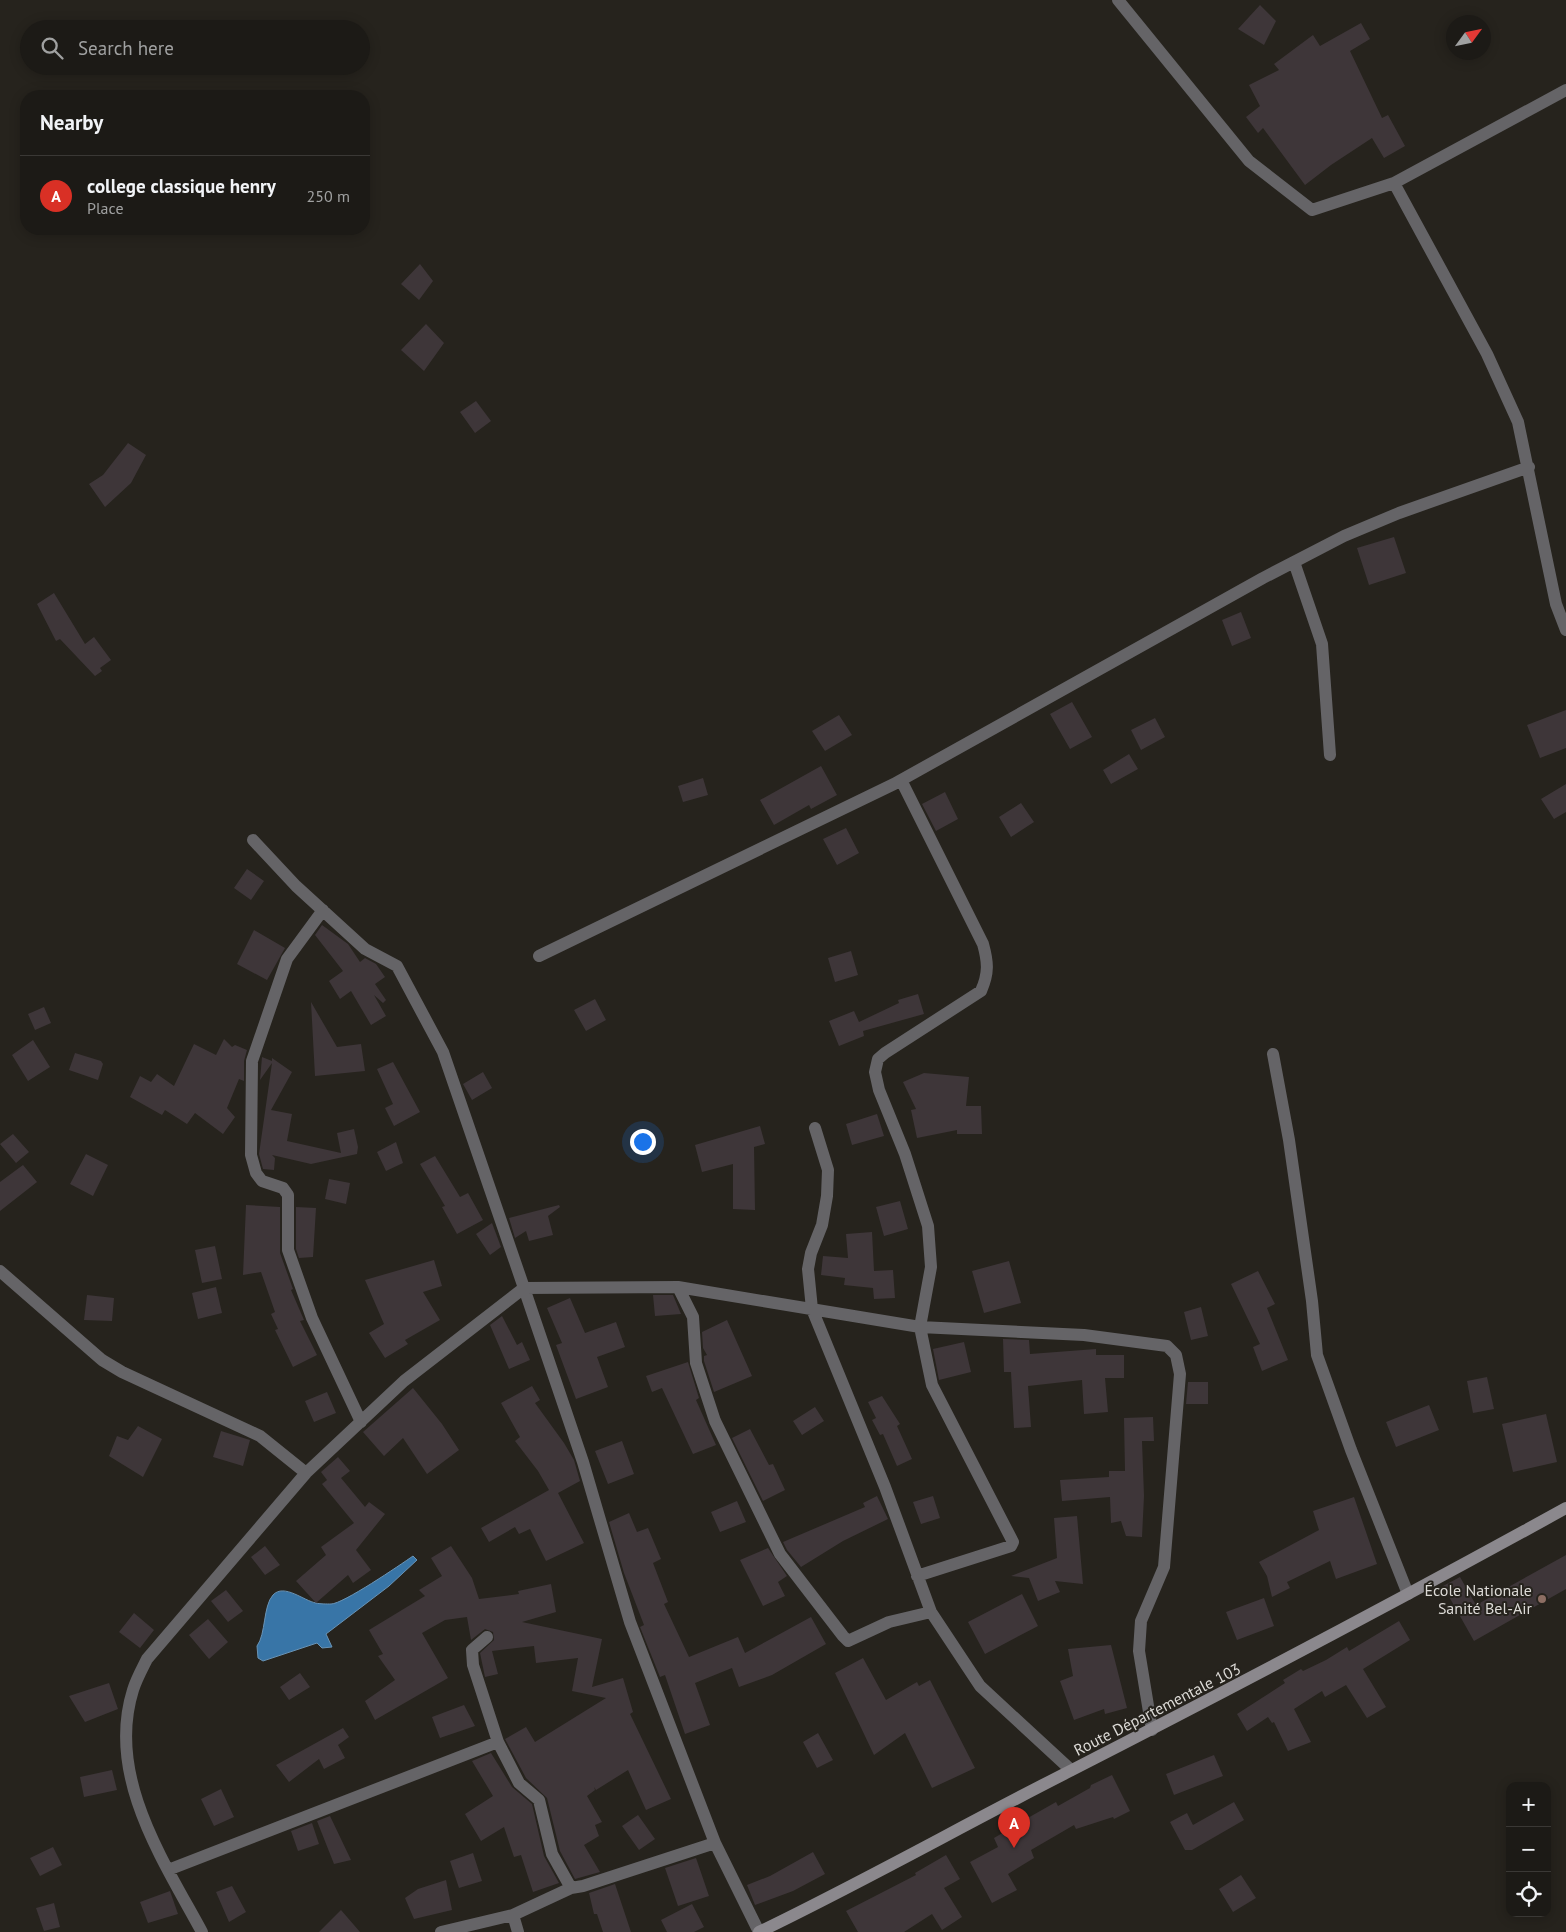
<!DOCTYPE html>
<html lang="en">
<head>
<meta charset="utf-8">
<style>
	body { margin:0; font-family:"PT Sans",sans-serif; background:#292723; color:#f1f3f6 }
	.controls { position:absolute; right:15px; bottom:15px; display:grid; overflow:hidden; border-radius:10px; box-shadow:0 2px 12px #0003 }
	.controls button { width:45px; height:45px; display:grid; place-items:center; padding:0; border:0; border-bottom:1px solid #3a3835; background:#1c1a16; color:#f1f3f6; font:25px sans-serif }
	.compass { position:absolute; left:1446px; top:15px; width:45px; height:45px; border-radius:50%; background:#1c1a16; box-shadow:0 2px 12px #0003; rotate:57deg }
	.you { position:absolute; left:642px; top:1141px; width:18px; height:18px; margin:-12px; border:4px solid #fff; border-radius:50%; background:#1a73e8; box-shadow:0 0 0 8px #1a73e833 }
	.badge { display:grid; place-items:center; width:32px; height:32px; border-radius:50%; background:#d93025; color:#fff; font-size:16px; font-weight:700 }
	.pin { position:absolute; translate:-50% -41px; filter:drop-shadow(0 1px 2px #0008) }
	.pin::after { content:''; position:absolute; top:26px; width:18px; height:15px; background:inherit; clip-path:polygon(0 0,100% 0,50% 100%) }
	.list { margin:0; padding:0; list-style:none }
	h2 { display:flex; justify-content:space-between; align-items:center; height:65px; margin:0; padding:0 20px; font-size:21px }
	h2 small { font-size:16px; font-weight:400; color:#a0a1a1 }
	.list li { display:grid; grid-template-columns:32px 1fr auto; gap:15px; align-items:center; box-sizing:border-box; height:80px; padding:0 20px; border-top:1px solid #3a3835 }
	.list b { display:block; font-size:19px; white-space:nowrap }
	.list p { margin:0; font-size:16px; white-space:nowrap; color:#a0a1a1 }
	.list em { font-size:16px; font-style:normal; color:#a0a1a1 }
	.icon { flex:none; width:28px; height:28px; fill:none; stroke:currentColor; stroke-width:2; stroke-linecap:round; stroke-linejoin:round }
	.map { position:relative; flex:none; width:1566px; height:1932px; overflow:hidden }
	.search { position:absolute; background:#1c1a16; box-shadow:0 2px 12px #0003; left:20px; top:20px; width:350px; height:55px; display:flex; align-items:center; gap:12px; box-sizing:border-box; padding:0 18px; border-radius:28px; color:#a0a1a1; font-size:19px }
	.panel { position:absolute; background:#1c1a16; box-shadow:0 2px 12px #0003; left:20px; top:90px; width:350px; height:145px; border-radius:20px }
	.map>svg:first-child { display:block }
</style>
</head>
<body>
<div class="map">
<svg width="1566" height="1932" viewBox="0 0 1566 1932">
	<rect width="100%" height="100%" fill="#26231d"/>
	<!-- water -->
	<path fill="#3875a7" stroke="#6993b5" d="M 413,1556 L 417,1560 L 389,1586 L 326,1634 L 332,1647 L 322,1648 L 317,1643 L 263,1661 L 258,1658 L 257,1646 C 266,1634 263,1606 273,1595 C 284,1583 304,1601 316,1603 C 319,1604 327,1604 331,1604 C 343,1604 400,1565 413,1556 Z"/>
	<!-- building -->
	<path fill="#3e3639" d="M 1260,5 L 1276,21 L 1264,45 L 1238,29 Z
		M 1361,23 L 1370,39 L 1350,51 L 1382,118 L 1388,115 L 1405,146 L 1384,158 L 1372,138 L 1331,165 L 1305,185 L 1263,128 L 1258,133 L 1246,117 L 1260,106 L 1249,85 L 1279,70 L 1274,64 L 1313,35 L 1320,46 Z
		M 420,264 L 433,281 L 419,300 L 401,284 Z
		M 426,324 L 444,343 L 424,371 L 401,350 Z
		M 476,401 L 491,421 L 475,433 L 460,412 Z
		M 128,443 L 146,455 L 131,483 L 105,507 L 89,484 L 103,475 Z
		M 1394,537 L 1406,573 L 1369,585 L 1357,548 Z
		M 54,593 L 85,644 L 94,637 L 111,660 L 100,668 L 102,671 L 95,676 L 60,639 L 56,641 L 37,604 Z
		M 1241,612 L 1251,638 L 1232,646 L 1222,620 Z
		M 1072,702 L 1092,737 L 1070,749 L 1050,714 Z
		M 1566,710 L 1566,748 L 1540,758 L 1527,725 Z
		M 839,715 L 852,735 L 825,751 L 812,731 Z
		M 1155,718 L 1165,737 L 1141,750 L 1131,730 Z
		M 1129,754 L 1138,769 L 1111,784 L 1103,770 Z
		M 821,766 L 837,795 L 811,809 L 809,805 L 774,825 L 760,800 Z
		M 703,778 L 708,795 L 683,802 L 678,786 Z
		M 1566,784 L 1566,812 L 1554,819 L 1541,799 Z
		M 945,792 L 958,819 L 936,831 L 922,804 Z
		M 1021,803 L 1034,822 L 1011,837 L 999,817 Z
		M 846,828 L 859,853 L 837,865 L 823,839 Z
		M 247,869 L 264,881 L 251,900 L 234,888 Z
		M 322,925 L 348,944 L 360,962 L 365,958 L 376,964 L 385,977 L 375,984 L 386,1000 L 383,1003 L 374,995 L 386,1016 L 371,1025 L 351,991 L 340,999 L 329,981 L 343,971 L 315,935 Z
		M 254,930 L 285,948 L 267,980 L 237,964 Z
		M 851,951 L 858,975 L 835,982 L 828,958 Z
		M 918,994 L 924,1014 L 863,1031 L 864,1036 L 839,1046 L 829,1021 L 854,1011 L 859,1022 L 899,1003 L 898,1000 Z
		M 595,999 L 606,1020 L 586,1031 L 574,1010 Z
		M 311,1002 L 337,1047 L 361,1044 L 365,1071 L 315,1076 Z
		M 44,1007 L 51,1023 L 35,1030 L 28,1014 Z
		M 224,1039 L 232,1047 L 235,1045 L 247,1050 L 244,1061 L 244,1081 L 239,1079 L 227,1108 L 235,1117 L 223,1134 L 195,1113 L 187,1124 L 165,1110 L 162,1115 L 130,1097 L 140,1076 L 151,1082 L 157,1074 L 174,1086 L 194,1044 L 216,1055 Z
		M 33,1040 L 50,1067 L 28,1081 L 12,1055 Z
		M 75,1053 L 101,1061 L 103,1064 L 98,1080 L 69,1070 Z
		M 262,1057 L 272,1061 L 272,1058 L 292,1072 L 271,1110 L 292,1114 L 287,1141 L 341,1153 L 337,1133 L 354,1129 L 358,1147 L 357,1154 L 311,1164 L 272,1155 L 275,1158 L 274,1170 L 263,1169 L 259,1154 L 272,1063 L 260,1080 Z
		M 393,1062 L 420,1112 L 394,1126 L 385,1108 L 393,1104 L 377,1069 Z
		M 483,1072 L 492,1088 L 472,1100 L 463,1084 Z
		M 924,1073 L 969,1077 L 966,1106 L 981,1106 L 982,1134 L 957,1134 L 957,1130 L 917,1138 L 911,1110 L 916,1109 L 903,1082 Z
		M 877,1114 L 884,1136 L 852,1145 L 846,1124 Z
		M 760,1126 L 765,1144 L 754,1147 L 755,1210 L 733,1209 L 733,1164 L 702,1172 L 695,1145 Z
		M 13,1134 L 29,1152 L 16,1163 L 0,1144 Z
		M 396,1142 L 403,1163 L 386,1171 L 377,1152 Z
		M 86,1154 L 108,1165 L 93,1196 L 70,1184 Z
		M 435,1156 L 460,1197 L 468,1193 L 483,1220 L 457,1234 L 442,1207 L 445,1206 L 420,1164 Z
		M 23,1165 L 37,1182 L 0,1211 L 0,1182 Z
		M 329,1179 L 350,1183 L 346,1204 L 325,1199 Z
		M 900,1201 L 908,1229 L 884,1236 L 876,1207 Z
		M 246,1205 L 280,1207 L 280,1253 L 293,1289 L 291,1290 L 304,1320 L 300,1321 L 317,1355 L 293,1367 L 275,1330 L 278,1329 L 271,1314 L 275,1312 L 261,1272 L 243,1275 Z
		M 559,1205 L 560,1207 L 548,1216 L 553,1235 L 529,1241 L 526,1231 L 515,1238 L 509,1218 Z
		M 296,1207 L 316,1208 L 313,1257 L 299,1258 L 296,1249 Z
		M 492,1223 L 501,1247 L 490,1255 L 476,1234 Z
		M 872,1232 L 874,1271 L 893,1270 L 895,1298 L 874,1299 L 873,1288 L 844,1285 L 845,1278 L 821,1275 L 823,1256 L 848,1258 L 846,1234 Z
		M 215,1246 L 222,1279 L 202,1283 L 195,1250 Z
		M 434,1260 L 442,1286 L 423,1292 L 440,1320 L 405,1340 L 408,1344 L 385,1358 L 369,1333 L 384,1324 L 365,1280 Z
		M 1009,1261 L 1021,1303 L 984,1313 L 972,1271 Z
		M 1258,1271 L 1275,1304 L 1267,1308 L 1288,1360 L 1262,1371 L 1253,1347 L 1260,1344 L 1231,1284 Z
		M 216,1287 L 222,1313 L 198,1319 L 192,1293 Z
		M 87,1295 L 114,1298 L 112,1321 L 84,1320 Z
		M 653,1295 L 673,1295 L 681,1314 L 655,1316 Z
		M 570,1298 L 585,1333 L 616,1322 L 625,1347 L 597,1357 L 608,1387 L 576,1399 L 556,1345 L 562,1343 L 547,1308 Z
		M 1201,1307 L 1208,1336 L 1191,1340 L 1184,1312 Z
		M 502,1316 L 517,1345 L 522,1342 L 530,1360 L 509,1369 L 490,1325 Z
		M 727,1320 L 752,1376 L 714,1392 L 704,1361 L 704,1356 L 707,1355 L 703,1348 L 702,1332 Z
		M 1003,1339 L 1029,1340 L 1030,1354 L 1096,1349 L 1096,1355 L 1124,1355 L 1124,1378 L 1105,1378 L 1108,1412 L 1084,1414 L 1082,1380 L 1028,1386 L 1031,1427 L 1014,1428 L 1011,1372 L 1004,1372 Z
		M 964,1342 L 971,1372 L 939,1380 L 933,1349 Z
		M 688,1362 L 699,1398 L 696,1400 L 716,1445 L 693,1454 L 662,1388 L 652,1392 L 646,1376 Z
		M 1487,1377 L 1494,1409 L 1473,1413 L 1467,1381 Z
		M 1188,1382 L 1208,1382 L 1208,1404 L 1186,1404 Z
		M 532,1386 L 540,1400 L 535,1403 L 564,1443 L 574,1460 L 580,1481 L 558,1493 L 584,1543 L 546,1561 L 530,1529 L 519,1534 L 515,1527 L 489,1542 L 481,1528 L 549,1490 L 538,1471 L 515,1441 L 520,1437 L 501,1403 Z
		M 413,1388 L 442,1424 L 459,1450 L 427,1474 L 403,1438 L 384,1456 L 363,1432 Z
		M 327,1392 L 336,1413 L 314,1422 L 305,1401 Z
		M 882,1396 L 900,1424 L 897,1426 L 912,1459 L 897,1466 L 883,1434 L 880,1435 L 872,1420 L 876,1418 L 868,1402 Z
		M 1429,1405 L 1439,1430 L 1396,1447 L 1386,1422 Z
		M 815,1407 L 824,1421 L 802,1435 L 793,1421 Z
		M 1546,1414 L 1557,1462 L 1513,1472 L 1502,1424 Z
		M 1153,1417 L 1154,1441 L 1142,1441 L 1144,1496 L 1142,1537 L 1126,1536 L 1121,1521 L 1111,1523 L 1110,1497 L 1062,1501 L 1060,1480 L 1109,1477 L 1109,1471 L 1125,1471 L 1124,1418 Z
		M 138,1426 L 162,1439 L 143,1477 L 109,1456 L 117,1436 L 128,1440 Z
		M 750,1429 L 769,1465 L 773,1464 L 785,1490 L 763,1501 L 732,1438 Z
		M 221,1431 L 250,1440 L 243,1466 L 213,1457 Z
		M 622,1441 L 634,1474 L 608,1484 L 595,1451 Z
		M 338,1457 L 350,1471 L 341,1478 L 365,1507 L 369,1502 L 385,1514 L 356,1550 L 371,1570 L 353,1583 L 348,1575 L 316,1603 L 296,1581 L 326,1555 L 321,1547 L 354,1523 L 322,1484 L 327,1480 L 321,1472 Z
		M 877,1496 L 888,1519 L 843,1541 L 801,1567 L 787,1550 L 783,1542 L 865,1507 L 863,1503 Z
		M 933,1496 L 940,1518 L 921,1524 L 913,1502 Z
		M 1354,1497 L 1377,1564 L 1336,1579 L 1330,1561 L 1287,1582 L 1290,1588 L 1272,1597 L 1267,1576 L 1259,1562 L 1319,1530 L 1313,1511 Z
		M 737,1501 L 746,1522 L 720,1532 L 711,1512 Z
		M 629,1513 L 637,1532 L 648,1528 L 661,1559 L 653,1563 L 668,1602 L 664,1604 L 689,1657 L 738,1637 L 745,1653 L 811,1617 L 826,1644 L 772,1675 L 739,1687 L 732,1668 L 695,1683 L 710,1725 L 685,1734 L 665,1675 L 660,1677 L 640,1627 L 644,1625 L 624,1573 L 609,1522 Z
		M 1077,1516 L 1083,1584 L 1055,1581 L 1060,1592 L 1038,1601 L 1029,1578 L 1011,1576 L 1057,1558 L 1054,1518 Z
		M 265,1546 L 280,1565 L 265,1575 L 251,1557 Z
		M 451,1546 L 472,1578 L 479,1599 L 519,1594 L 518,1591 L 551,1584 L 556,1612 L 522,1622 L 602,1639 L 592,1687 L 623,1678 L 633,1712 L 630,1714 L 671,1799 L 646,1810 L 628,1770 L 596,1790 L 594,1787 L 595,1790 L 587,1796 L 602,1822 L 595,1825 L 599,1836 L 584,1845 L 600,1872 L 575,1879 L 560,1851 L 547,1798 L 526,1778 L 505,1739 L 526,1727 L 535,1742 L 606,1698 L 572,1691 L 578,1658 L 536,1663 L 534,1646 L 492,1651 L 498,1674 L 485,1677 L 480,1653 L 494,1640 L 493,1632 L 485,1629 L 471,1640 L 467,1617 L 445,1620 L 422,1633 L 448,1678 L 375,1720 L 365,1701 L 395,1680 L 378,1656 L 383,1654 L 369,1630 L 425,1596 L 419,1590 L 442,1576 L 431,1558 Z
		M 768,1548 L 787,1576 L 778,1582 L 785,1596 L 763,1606 L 740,1560 Z
		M 1566,1555 L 1566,1589 L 1474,1641 L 1443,1586 L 1460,1577 L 1476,1605 Z
		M 226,1590 L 243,1611 L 228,1622 L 211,1601 Z
		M 1022,1594 L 1038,1626 L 985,1654 L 968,1622 Z
		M 1264,1598 L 1274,1626 L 1237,1640 L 1226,1612 Z
		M 134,1613 L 154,1630 L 140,1648 L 119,1632 Z
		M 208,1619 L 228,1642 L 209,1659 L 189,1635 Z
		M 1399,1621 L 1410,1640 L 1363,1669 L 1386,1707 L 1367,1718 L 1346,1685 L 1325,1697 L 1322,1691 L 1294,1709 L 1311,1742 L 1288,1751 L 1274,1722 L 1272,1723 L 1268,1717 L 1247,1731 L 1237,1714 L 1285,1683 L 1283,1680 L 1301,1669 L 1303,1671 L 1326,1660 L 1347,1647 L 1349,1651 Z
		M 1111,1645 L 1127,1708 L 1105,1714 L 1104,1709 L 1074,1720 L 1060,1681 L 1073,1676 L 1068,1649 Z
		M 863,1658 L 886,1700 L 917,1682 L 919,1686 L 930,1680 L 975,1768 L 932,1788 L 905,1733 L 874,1755 L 835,1673 Z
		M 300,1673 L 310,1687 L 289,1700 L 280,1687 Z
		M 109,1683 L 118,1709 L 85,1722 L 69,1696 Z
		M 464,1705 L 475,1726 L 440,1738 L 432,1717 Z
		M 343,1728 L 349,1737 L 338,1745 L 345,1758 L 324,1769 L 319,1759 L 289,1782 L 276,1765 Z
		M 818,1733 L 833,1760 L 817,1768 L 803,1742 Z
		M 491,1753 L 512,1787 L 532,1804 L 544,1856 L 559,1883 L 533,1892 L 521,1855 L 514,1857 L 504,1827 L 481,1841 L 465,1814 L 493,1796 L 472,1761 Z
		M 1214,1755 L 1223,1776 L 1174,1795 L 1166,1774 Z
		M 112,1770 L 117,1790 L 84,1797 L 80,1777 Z
		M 1112,1775 L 1130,1811 L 1114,1819 L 1113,1817 L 1076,1829 L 1074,1825 L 1031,1850 L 1034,1858 L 1008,1874 L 1017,1890 L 992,1903 L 970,1862 L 998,1847 L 994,1838 L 1026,1819 L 1056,1802 L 1058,1806 L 1090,1788 L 1091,1785 Z
		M 221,1789 L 234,1817 L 214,1826 L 201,1799 Z
		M 1234,1802 L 1244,1820 L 1192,1850 L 1185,1850 L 1170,1822 L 1187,1813 L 1193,1825 Z
		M 638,1815 L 655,1839 L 639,1850 L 622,1826 Z
		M 330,1816 L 351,1860 L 334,1864 L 317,1821 Z
		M 312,1823 L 319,1844 L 298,1851 L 291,1831 Z
		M 53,1847 L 62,1865 L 40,1876 L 30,1858 Z
		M 813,1852 L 825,1874 L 793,1891 L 755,1905 L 747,1885 L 770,1876 Z
		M 473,1853 L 482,1881 L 459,1888 L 450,1861 Z
		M 946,1855 L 960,1879 L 944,1888 L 962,1917 L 942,1930 L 932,1914 L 904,1932 L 858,1932 L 846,1911 L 916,1875 L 915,1873 Z
		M 696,1858 L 709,1896 L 678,1906 L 665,1868 Z
		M 1241,1875 L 1256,1898 L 1233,1912 L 1219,1889 Z
		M 446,1880 L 452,1910 L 414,1919 L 405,1898 L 418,1889 Z
		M 615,1884 L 631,1932 L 603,1932 L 597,1914 L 594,1914 L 589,1893 Z
		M 232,1886 L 246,1912 L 229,1922 L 216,1892 Z
		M 170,1891 L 178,1914 L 148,1923 L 140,1902 Z
		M 54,1903 L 60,1927 L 44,1931 L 36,1908 Z
		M 692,1904 L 704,1927 L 694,1932 L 667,1932 L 661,1920 Z
		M 341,1910 L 360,1932 L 319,1932 Z"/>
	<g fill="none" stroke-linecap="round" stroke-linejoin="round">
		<!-- street -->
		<path stroke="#656467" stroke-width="12" d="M 1118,0 L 1249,161 L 1312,210 L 1394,183
			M 1566,90 L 1394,183 L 1487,354 L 1518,422 L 1556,604 L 1566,630
			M 1294,562 L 1322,644 L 1330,755
			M 901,780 L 983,944 C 988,962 989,973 981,991 L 885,1053 L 878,1059 L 875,1072 L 879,1090 L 905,1154 L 928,1226 L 931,1267 L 920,1327 L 1084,1335 L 1167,1346 L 1176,1355 L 1180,1374 L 1164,1567 L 1141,1621 L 1139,1651 L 1152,1730
			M 323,910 L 287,959 L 252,1061 L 251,1155 L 256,1173 L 262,1181 L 283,1188 L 288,1195 L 288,1250 L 312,1318 L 361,1422
			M 539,956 L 894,784 L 1263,578 L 1344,536 L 1399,513 L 1529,467
			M 1273,1054 L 1289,1140 L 1312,1301 L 1317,1355 L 1351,1450 L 1408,1594
			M 815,1128 L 828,1170 L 827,1196 L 822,1225 L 811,1253 L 808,1269 L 812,1309 L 885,1487 L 931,1612 L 980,1686 L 1071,1770
			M 0,1271 L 102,1360 L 122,1372 L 260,1436 L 306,1473
			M 678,1287 L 693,1317 L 696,1363 L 715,1421 L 780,1554 L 843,1636 L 848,1641 L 889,1622 L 931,1612
			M 487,1637 L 472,1650 L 473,1665 L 498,1742 L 519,1783 L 539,1800 L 552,1854 L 571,1888 L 583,1886 L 715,1843
			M 168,1870 L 498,1742
			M 202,1932 C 163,1860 106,1776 133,1690 C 136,1680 142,1669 147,1659 L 306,1473 L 404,1381 L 524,1288 L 443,1052 L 397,966 L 365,949 L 296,886 L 253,840
			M 441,1932 L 513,1915
			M 518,1932 L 513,1915 L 571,1888
			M 759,1932 L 715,1843 L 630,1622 L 583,1462 L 524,1288 L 678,1287 L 920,1327 L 932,1385 L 1013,1542 L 1011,1546 L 917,1576"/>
		<!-- secondary -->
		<path stroke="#8b888d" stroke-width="12" d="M 759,1932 C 865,1881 967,1823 1072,1770 C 1238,1685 1403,1598 1566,1508"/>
	</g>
	<!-- markers -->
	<circle fill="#8d6e63" stroke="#26231d" stroke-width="2" cx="1542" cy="1599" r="5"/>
	<g text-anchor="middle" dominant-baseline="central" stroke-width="4" stroke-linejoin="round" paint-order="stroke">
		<!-- poi labels -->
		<g font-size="16" fill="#dcdad6" stroke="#26231d" text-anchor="end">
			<text x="1532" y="1590">École Nationale<tspan x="1532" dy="18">Sanité Bel-Air</tspan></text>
		</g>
		<!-- street labels -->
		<g font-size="16" fill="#dcdad6" stroke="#26231d">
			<text transform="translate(1157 1709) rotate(-27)">Route Départementale 103</text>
		</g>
	</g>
</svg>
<div class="controls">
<button>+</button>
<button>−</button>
<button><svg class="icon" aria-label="locate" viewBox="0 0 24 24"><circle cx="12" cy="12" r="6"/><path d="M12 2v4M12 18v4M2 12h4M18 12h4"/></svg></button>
</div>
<svg class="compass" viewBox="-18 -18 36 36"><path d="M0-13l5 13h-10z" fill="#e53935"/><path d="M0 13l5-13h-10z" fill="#a0a1a1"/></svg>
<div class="you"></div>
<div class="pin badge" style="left:1014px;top:1848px">A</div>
<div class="search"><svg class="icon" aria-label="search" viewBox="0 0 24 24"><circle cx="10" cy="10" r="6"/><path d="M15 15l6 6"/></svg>Search here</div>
<section class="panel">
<h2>Nearby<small></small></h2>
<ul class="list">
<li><span class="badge">A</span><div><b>college classique henry</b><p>Place</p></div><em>250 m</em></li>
</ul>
</section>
</div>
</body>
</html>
